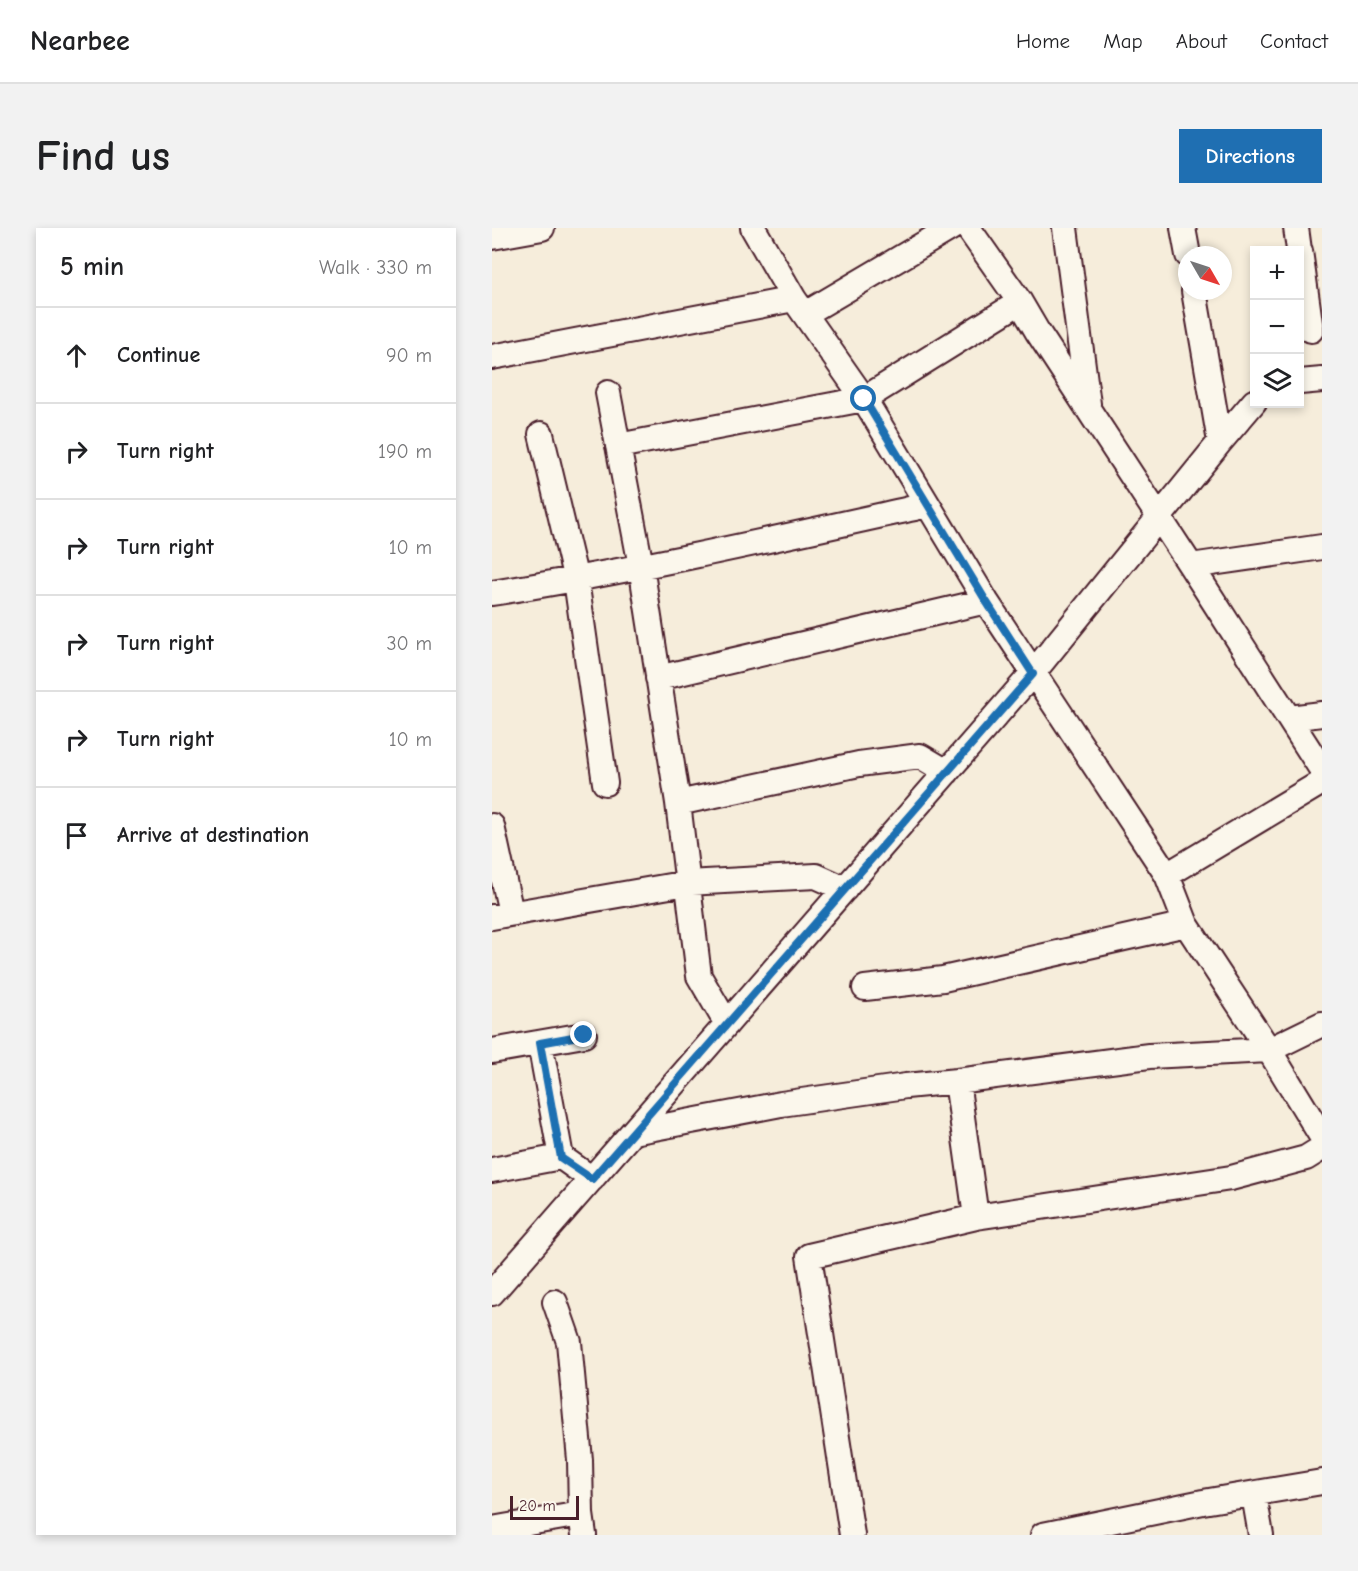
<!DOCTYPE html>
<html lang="en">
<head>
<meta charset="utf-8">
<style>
	body { margin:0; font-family:"Comic Neue",sans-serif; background:#f2f2f2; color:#202124 }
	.controls { position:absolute; right:18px; top:18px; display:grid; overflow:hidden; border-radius:0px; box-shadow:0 3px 9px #0003 }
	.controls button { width:54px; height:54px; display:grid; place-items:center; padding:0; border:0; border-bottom:2px solid #e0e0e0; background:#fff; color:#202124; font:30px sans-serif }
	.compass { position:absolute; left:686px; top:18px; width:54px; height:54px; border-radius:50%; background:#fff; box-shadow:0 3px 9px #0003; rotate:129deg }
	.scale { position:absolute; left:18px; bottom:15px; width:69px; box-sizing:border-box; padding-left:6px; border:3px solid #4a1f2b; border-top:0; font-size:16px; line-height:21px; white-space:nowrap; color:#4a1f2b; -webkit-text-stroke:4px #fbf7ec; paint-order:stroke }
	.stop { position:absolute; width:18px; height:18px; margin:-14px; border:4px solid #1f6fb2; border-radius:50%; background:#fff }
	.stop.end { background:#1f6fb2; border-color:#fff; box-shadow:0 2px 6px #0008 }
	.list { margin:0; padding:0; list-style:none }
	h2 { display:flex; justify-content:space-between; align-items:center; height:78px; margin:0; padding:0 24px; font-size:26px }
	h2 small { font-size:20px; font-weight:400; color:#757577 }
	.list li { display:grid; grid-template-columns:39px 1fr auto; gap:18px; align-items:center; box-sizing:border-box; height:96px; padding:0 24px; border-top:2px solid #e0e0e0 }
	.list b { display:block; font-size:22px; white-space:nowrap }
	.list em { font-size:20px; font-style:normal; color:#757577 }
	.icon { flex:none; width:33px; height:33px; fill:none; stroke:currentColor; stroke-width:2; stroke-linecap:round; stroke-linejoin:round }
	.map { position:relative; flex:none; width:830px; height:1307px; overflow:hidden; border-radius:0px }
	header { display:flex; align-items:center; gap:36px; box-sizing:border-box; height:84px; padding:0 30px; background:#fff; border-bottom:2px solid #e0e0e0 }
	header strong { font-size:28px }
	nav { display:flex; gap:33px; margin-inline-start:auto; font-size:21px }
	.intro { display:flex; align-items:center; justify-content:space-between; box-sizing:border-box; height:144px; padding:0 36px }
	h1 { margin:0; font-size:42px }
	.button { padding:15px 27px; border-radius:0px; background:#1f6fb2; color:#fff; font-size:21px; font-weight:700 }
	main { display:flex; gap:36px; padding:0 36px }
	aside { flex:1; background:#fff; border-radius:0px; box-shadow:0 3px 9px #0003 }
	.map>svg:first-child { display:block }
</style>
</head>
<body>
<header>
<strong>Nearbee</strong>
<nav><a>Home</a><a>Map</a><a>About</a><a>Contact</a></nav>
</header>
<div class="intro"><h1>Find us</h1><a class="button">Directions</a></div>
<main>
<aside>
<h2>5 min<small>Walk · 330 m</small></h2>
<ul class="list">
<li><svg class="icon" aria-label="ahead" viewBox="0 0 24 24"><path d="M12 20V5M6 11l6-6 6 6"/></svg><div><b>Continue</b></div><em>90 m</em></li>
<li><svg class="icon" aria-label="right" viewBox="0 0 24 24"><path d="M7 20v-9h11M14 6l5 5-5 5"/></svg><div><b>Turn right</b></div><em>190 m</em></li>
<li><svg class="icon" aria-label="right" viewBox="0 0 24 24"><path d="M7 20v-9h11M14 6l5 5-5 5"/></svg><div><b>Turn right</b></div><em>10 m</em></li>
<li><svg class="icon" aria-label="right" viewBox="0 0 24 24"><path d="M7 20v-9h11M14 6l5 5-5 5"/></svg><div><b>Turn right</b></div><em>30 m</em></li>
<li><svg class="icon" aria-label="right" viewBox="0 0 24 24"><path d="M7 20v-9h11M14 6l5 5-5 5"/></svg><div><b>Turn right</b></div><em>10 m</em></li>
<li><svg class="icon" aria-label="arrive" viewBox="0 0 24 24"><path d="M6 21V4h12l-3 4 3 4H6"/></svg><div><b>Arrive at destination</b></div></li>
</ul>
</aside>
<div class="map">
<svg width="830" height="1307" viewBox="0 0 830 1307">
	<rect width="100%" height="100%" fill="#f6eddb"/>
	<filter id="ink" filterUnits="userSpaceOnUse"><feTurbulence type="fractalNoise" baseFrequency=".0167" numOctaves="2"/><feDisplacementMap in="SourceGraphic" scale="12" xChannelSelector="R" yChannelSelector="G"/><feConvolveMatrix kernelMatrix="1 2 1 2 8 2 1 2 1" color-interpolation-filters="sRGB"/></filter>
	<g filter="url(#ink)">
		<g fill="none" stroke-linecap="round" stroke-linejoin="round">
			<!-- minor casing -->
			<g stroke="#4a1f2b" stroke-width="28">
				<path id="minor" d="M 261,0 L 302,71 L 372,171 L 494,373 L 675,647 L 694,696 L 777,822 L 830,909
					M 476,0 L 528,74 L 545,103 L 699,338 L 830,542
					M 573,0 L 596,176
					M 691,0 L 696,27
					M 804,0 L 807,22
					M 0,9 L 50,0
					M 808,23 L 819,102
					M 702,63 L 728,214
					M 313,86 L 459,0
					M 0,129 L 302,71
					M 808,154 L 830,152
					M 116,165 L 149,338 L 186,575 L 207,748 L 235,796
					M 49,206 L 84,352 L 113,555
					M 126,218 L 372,171 L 528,74
					M 699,338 L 830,319
					M 0,365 C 147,342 291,309 436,277
					M 166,450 L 494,373
					M 797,490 L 830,486
					M 186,575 L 367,536 L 428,528 L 455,544
					M 0,598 L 19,685
					M 675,647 L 830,554
					M 0,689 L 195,655 L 324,648 L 353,661
					M 373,760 L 451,751 L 694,696
					M 48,815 L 69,929
					M 0,823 L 92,807
					M 465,853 L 484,989
					M 141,904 L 289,876 L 414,858 L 465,853 L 657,828 L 777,822 L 830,796
					M 0,942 L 69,929 L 100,951
					M 0,1065 L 541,445 L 728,214 L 762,174
					M 63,1074 L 77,1114 L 88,1232 L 89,1286 L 92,1307
					M 762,1267 L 769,1307
					M 0,1301 L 89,1286
					M 360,1307 L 317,1028 L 484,989 L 739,950 L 814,930 L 830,920
					M 551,1307 L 711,1274 L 830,1254"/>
			</g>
			<!-- minor -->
			<use href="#minor" stroke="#fbf7ec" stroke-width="24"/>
		</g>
	</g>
	<g fill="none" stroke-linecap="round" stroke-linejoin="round" filter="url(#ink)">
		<!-- route -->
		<path stroke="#1f6fb2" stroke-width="8" d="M 92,807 L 48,815 L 69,930 L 100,951 L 541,446 L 494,373 L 372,171"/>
	</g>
</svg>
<div class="controls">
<button>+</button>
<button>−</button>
<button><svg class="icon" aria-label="layers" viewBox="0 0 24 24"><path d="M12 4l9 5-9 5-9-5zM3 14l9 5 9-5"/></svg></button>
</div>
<svg class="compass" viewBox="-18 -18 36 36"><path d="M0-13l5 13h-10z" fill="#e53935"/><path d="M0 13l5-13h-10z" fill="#757577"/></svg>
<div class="scale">20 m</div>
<div class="stop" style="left:372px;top:171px"></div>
<div class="stop end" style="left:92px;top:807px"></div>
</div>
</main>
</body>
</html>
